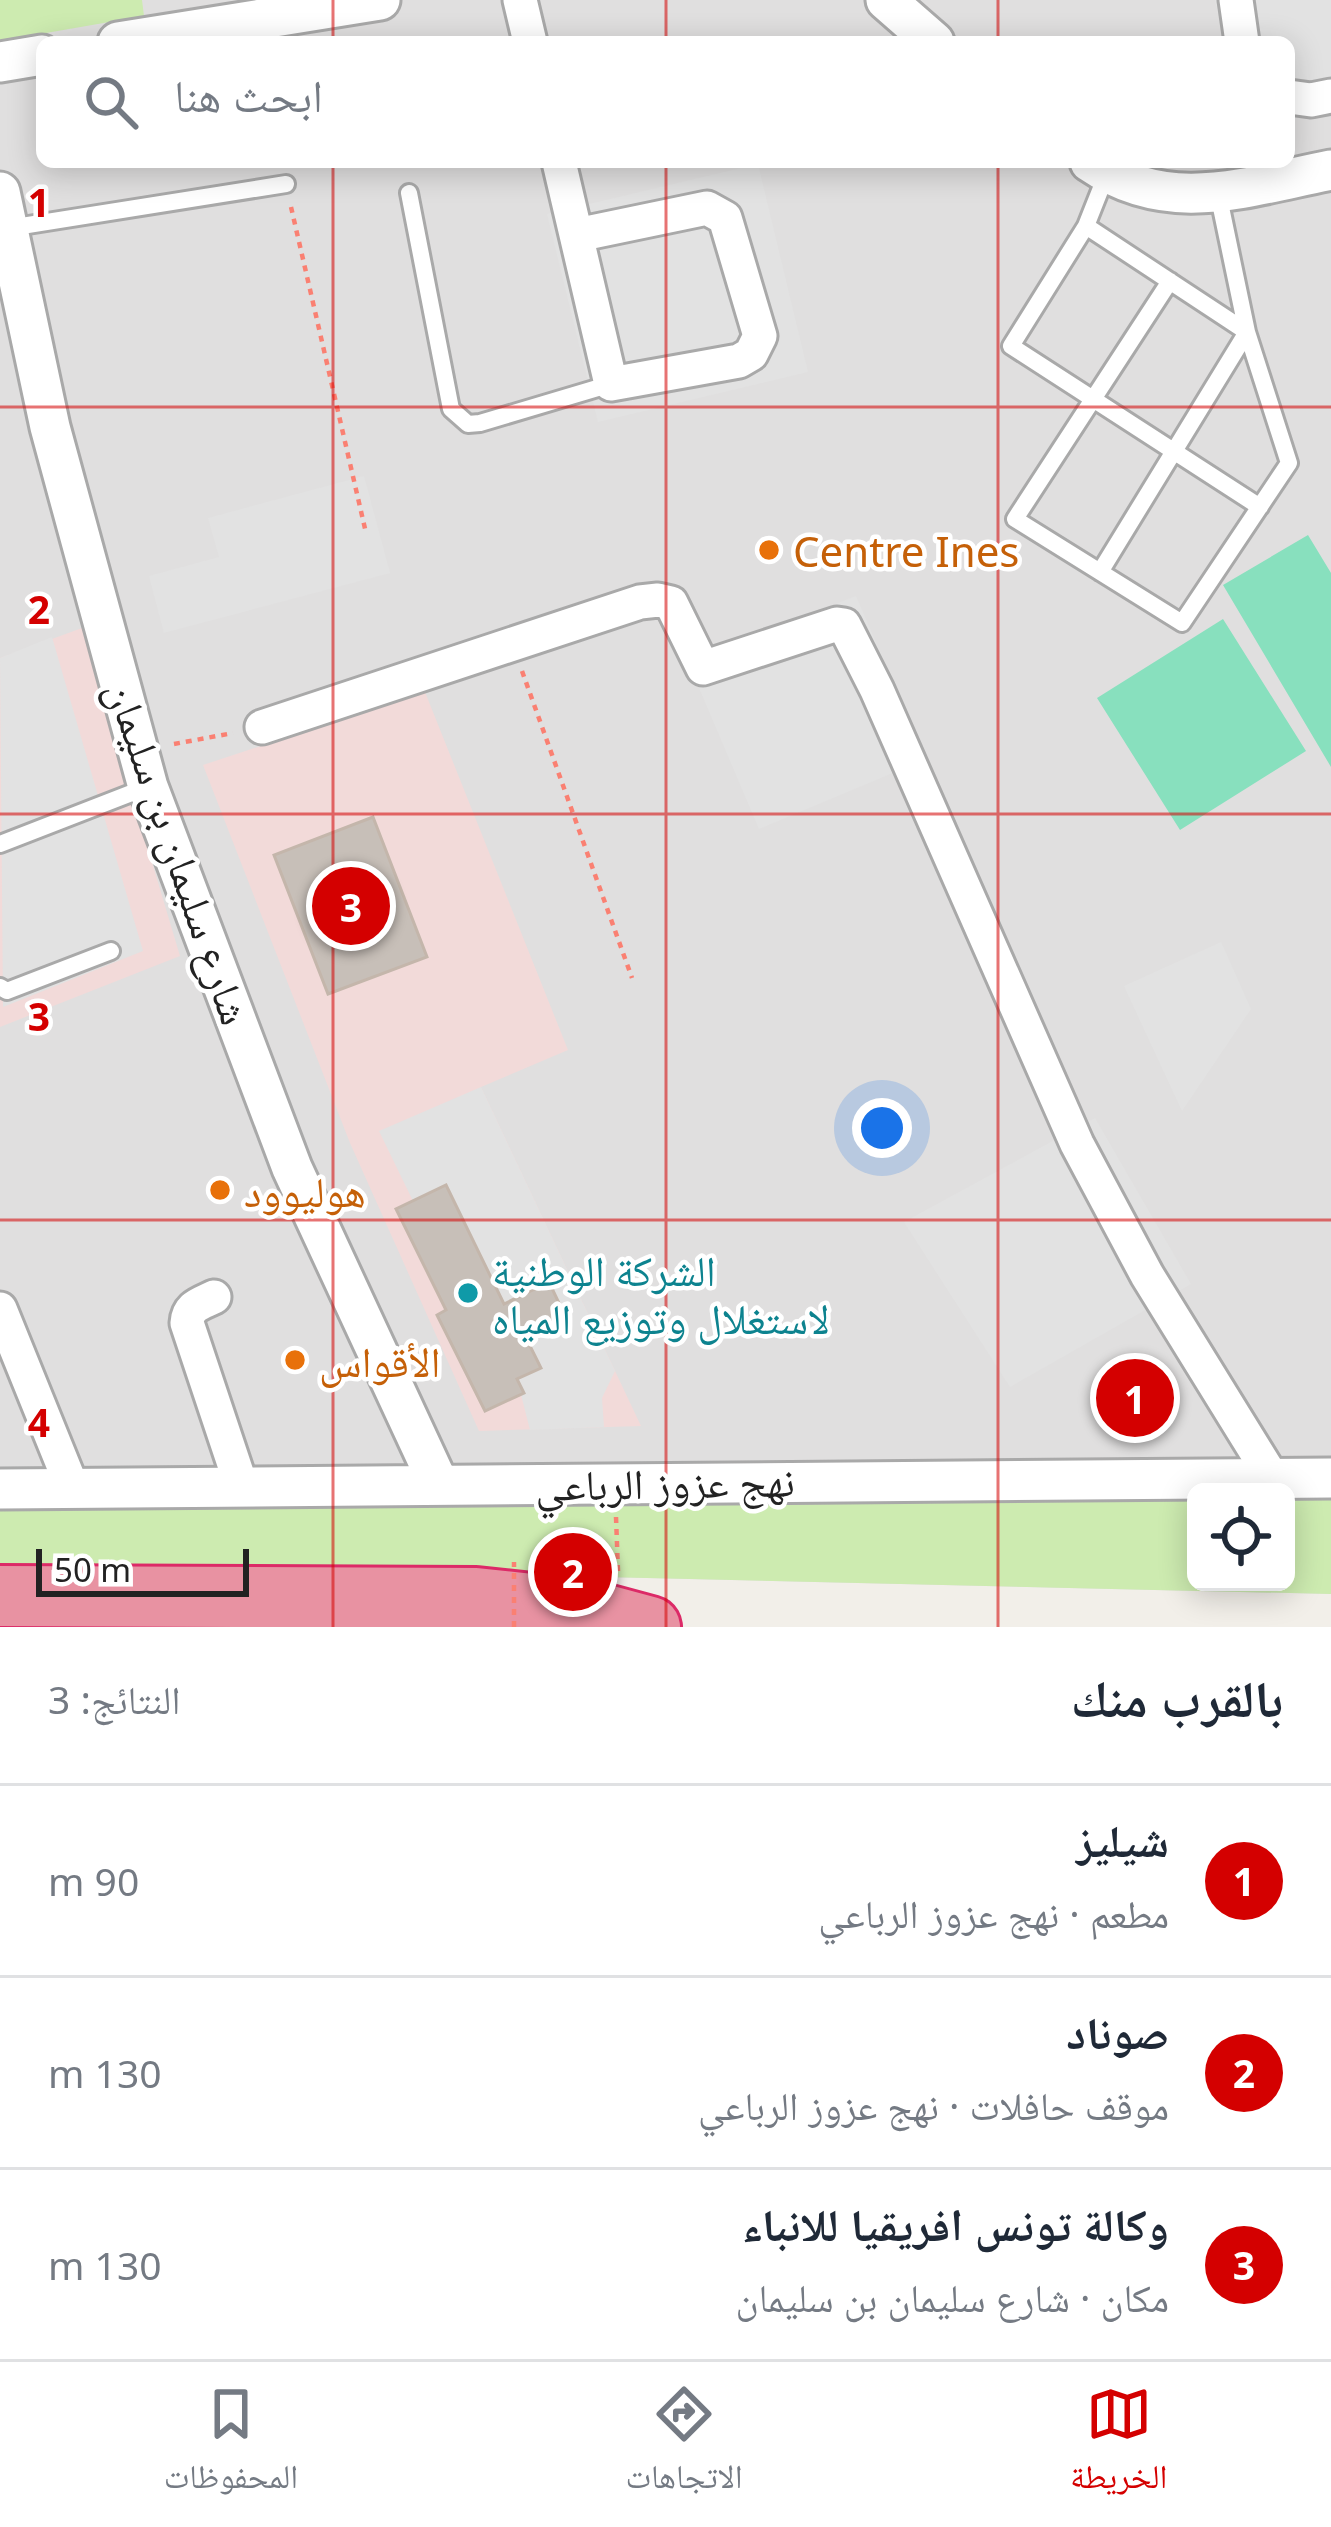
<!DOCTYPE html>
<html lang="ar">
<head>
<meta charset="utf-8">
<style>
	body { margin:0; font-family:"Noto Sans","Noto Naskh Arabic",sans-serif; background:#f6f6f7; color:#1f2937; direction:rtl }
	.controls { position:absolute; right:36px; bottom:36px; display:grid; overflow:hidden; border-radius:18px; box-shadow:0 6px 30px #0003 }
	.controls button { width:108px; height:108px; display:grid; place-items:center; padding:0; border:0; border-bottom:3px solid #e0e1e3; background:#fff; color:#1f2937; font:60px sans-serif }
	.scale { position:absolute; left:36px; bottom:30px; width:213px; box-sizing:border-box; padding-left:12px; border:6px solid #222; border-top:0; font-size:33px; line-height:42px; white-space:nowrap; color:#222; -webkit-text-stroke:9px #fff; paint-order:stroke }
	.you { position:absolute; left:882px; top:1128px; width:42px; height:42px; margin:-30px; border:9px solid #fff; border-radius:50%; background:#1a73e8; box-shadow:0 0 0 18px #1a73e833 }
	.badge { display:grid; place-items:center; width:78px; height:78px; border-radius:50%; background:#d40000; color:#fff; font-size:39px; font-weight:700 }
	.pin { position:absolute; translate:-50% -50%; border:6px solid #fff; box-shadow:0 3px 12px #0006 }
	.list { margin:0; padding:0; list-style:none }
	h2 { display:flex; justify-content:space-between; align-items:center; height:156px; margin:0; padding:0 48px; font-size:51px }
	h2 small { font-size:39px; font-weight:400; color:#747a83 }
	.list li { display:grid; grid-template-columns:78px 1fr auto; gap:36px; align-items:center; box-sizing:border-box; height:192px; padding:0 48px; border-top:3px solid #e0e1e3 }
	.list b { display:block; font-size:45px; white-space:nowrap }
	.list p { margin:0; font-size:39px; white-space:nowrap; color:#747a83 }
	.list em { font-size:39px; font-style:normal; color:#747a83 }
	.icon { flex:none; width:66px; height:66px; fill:none; stroke:currentColor; stroke-width:2; stroke-linecap:round; stroke-linejoin:round }
	.map { position:relative; flex:none; width:1331px; height:1627px; overflow:hidden; direction:ltr }
	.search { position:absolute; background:#fff; box-shadow:0 6px 30px #0003; left:36px; right:36px; top:36px; height:132px; display:flex; align-items:center; gap:30px; box-sizing:border-box; padding:0 42px; border-radius:18px; color:#747a83; font-size:45px }
	.sheet { height:732px; background:#fff }
	nav { display:flex; justify-content:space-around; align-items:center; box-sizing:border-box; height:168px; border-top:3px solid #e0e1e3; background:#fff; font-size:33px; color:#747a83 }
	nav a { display:grid; justify-items:center; gap:6px }
	nav .on { color:#d40000 }
	.map>svg:first-child { display:block }
</style>
</head>
<body>
<div class="map">
<svg width="1331" height="1627" viewBox="0 0 1331 1627">
	<rect width="100%" height="100%" fill="#f2efe9"/>
	<!-- residential -->
	<path fill="#e0dfdf" fill-rule="evenodd" d="M 0,0 L 1331,0 L 1331,1594 L 387,1572 L 0,1569 ZM 42,42 L 1289,42 L 1289,162 L 42,162 ZM 1196,1492 L 1286,1492 L 1286,1582 L 1196,1582 Z"/>
	<!-- commercial -->
	<path fill="#f2dad9" d="M 82,628 L 180,956 L 0,1027 L 0,658 Z
		M 425,692 L 568,1050 L 481,1087 L 641,1426 L 479,1431 L 350,1143 L 203,765 Z"/>
	<!-- grass -->
	<path fill="#cdebb0" fill-rule="evenodd" d="M 0,0 L 142,0 L 144,16 L 0,41 Z
		M 1331,1490 L 1331,1594 L 387,1572 L 0,1569 L 0,1510 ZM 1196,1492 L 1286,1492 L 1286,1582 L 1196,1582 Z"/>
	<!-- pitch -->
	<path fill="#88e0be" d="M 1308,535 L 1331,573 L 1331,767 L 1223,585 Z
		M 1223,619 L 1306,751 L 1180,830 L 1097,698 Z"/>
	<!-- parking -->
	<path fill="#e2e2e2" d="M 1215,0 L 1331,0 L 1331,111 L 1289,120 L 1289,42 L 1224,42 Z
		M 758,164 L 808,372 L 598,422 L 547,214 Z
		M 364,476 L 390,573 L 164,633 L 149,576 L 219,557 L 208,518 Z
		M 856,596 L 926,759 L 759,829 L 688,662 Z
		M 52,637 L 143,951 L 3,1007 L 0,658 Z
		M 1221,942 L 1251,1009 L 1182,1111 L 1124,986 Z
		M 481,1087 L 615,1371 L 602,1398 L 604,1427 L 530,1430 L 517,1379 L 540,1367 L 528,1342 L 568,1322 L 549,1283 L 504,1304 L 446,1185 L 413,1201 L 379,1131 Z
		M 1095,1118 L 1191,1284 L 1010,1387 L 904,1222 Z"/>
	<!-- building -->
	<path fill="#c7bfb8" stroke="#c4b6ab" stroke-width="3" d="M 373,817 L 427,957 L 328,994 L 274,855 Z
		M 446,1185 L 504,1304 L 549,1282 L 568,1322 L 528,1342 L 541,1368 L 517,1379 L 524,1393 L 485,1411 L 437,1315 L 446,1310 L 396,1209 Z"/>
	<g fill="none" stroke-linecap="round" stroke-linejoin="round">
		<!-- service casing -->
		<g stroke="#a9a9a9" stroke-width="22">
			<path id="service" d="M 1107,173 L 1086,226 L 1011,346 L 1260,507
				M 409,193 L 451,409 L 468,424 L 480,423 L 611,384
				M 1086,226 L 1247,332 L 1100,572
				M 9,228 L 286,184
				M 1170,281 L 1015,519 L 1182,623 L 1289,463 L 1247,332 L 1218,193
				M 0,844 L 147,787
				M 0,987 L 7,991 L 111,951"/>
		</g>
		<!-- minor casing -->
		<g stroke="#a9a9a9" stroke-width="39">
			<path id="minor" d="M 520,0 L 530,42
				M 1236,0 L 1242,42
				M 1289,97 L 1311,100 L 1331,96
				M 559,162 L 611,384 L 739,361 L 751,354 L 760,336 L 725,218 L 707,208 L 577,235
				M 262,727 L 640,602 L 658,600 L 671,603 L 703,668 L 837,624 L 844,625 L 877,690 L 1077,1144 L 1147,1275 L 1273,1479
				M 214,1297 C 200,1304 188,1306 187,1323 L 242,1488
				M 0,1309 L 72,1487"/>
		</g>
		<!-- tertiary casing -->
		<g stroke="#a9a9a9" stroke-width="45">
			<path id="tertiary" d="M 886,0 L 934,42
				M 118,42 L 380,0
				M 0,62 L 42,55
				M 1090,162 C 1169,216 1245,187 1331,170
				M 0,192 L 50,427 L 148,787 L 292,1168 L 439,1485
				M 0,1489 L 1331,1478"/>
		</g>
		<!-- motorway casing -->
		<g stroke="#dc2a67" stroke-width="66">
			<path id="motorway" d="M 0,1596 L 476,1598 L 587,1610 L 650,1627"/>
		</g>
		<!-- path -->
		<path stroke="#fa8072" stroke-width="4.5" stroke-dasharray="6 6" stroke-linecap="butt" d="M 291,207 L 366,533
			M 522,671 L 632,978
			M 174,744 L 233,733
			M 616,1517 L 618,1571"/>
		<!-- service -->
		<use href="#service" stroke="#fff" stroke-width="16"/>
		<!-- minor -->
		<use href="#minor" stroke="#fff" stroke-width="33"/>
		<!-- tertiary -->
		<use href="#tertiary" stroke="#fff" stroke-width="39"/>
		<!-- motorway -->
		<use href="#motorway" stroke="#e892a2" stroke-width="60"/>
		<!-- path-bridge -->
		<path stroke="#fa8072" stroke-width="4.5" stroke-dasharray="6 6" stroke-linecap="butt" d="M 514,1627 L 514,1562"/>
	</g>
	<!-- grid -->
	<path fill="none" stroke="#d40000" stroke-width="3" stroke-opacity="0.55" d="M 333,0 L 333,42M 666,0 L 666,42M 998,0 L 998,42M 333,162 L 333,1627M 666,162 L 666,1627M 998,162 L 998,1627M 0,407 L 1331,407M 0,814 L 1331,814M 0,1220 L 1331,1220"/>
	<!-- markers -->
	<g fill="#e8710a" stroke="#fff" stroke-width="4.5">
		<circle cx="769" cy="550" r="12"/>
		<circle cx="220" cy="1190" r="12"/>
		<circle cx="295" cy="1360" r="12"/>
	</g>
	<circle fill="#0f9aa8" stroke="#fff" stroke-width="4.5" cx="468" cy="1293" r="12"/>
	<g text-anchor="middle" dominant-baseline="central" stroke-width="9" stroke-linejoin="round" paint-order="stroke">
		<!-- food labels -->
		<g font-size="42" fill="#c56008" stroke="#fff" text-anchor="start">
			<text x="793" y="550">Centre Ines</text>
			<text x="244" y="1190">هوليوود</text>
			<text x="319" y="1360">الأقواس</text>
		</g>
		<!-- street labels -->
		<g font-size="42" fill="#222" stroke="#fff">
			<text transform="translate(180 852) rotate(71)">شارع سليمان بن سليمان</text>
			<text transform="translate(665 1482) rotate(-1)">نهج عزوز الرباعي</text>
		</g>
		<!-- culture labels -->
		<g font-size="42" fill="#0d838f" stroke="#fff" text-anchor="start">
			<text x="492" y="1269">الشركة الوطنية<tspan x="492" dy="48">لاستغلال وتوزيع المياه</tspan></text>
		</g>
	</g>
	<g font-size="39" text-anchor="middle" font-weight="bold" fill="#d40000" stroke="#fff" stroke-width="9" stroke-linejoin="round" paint-order="stroke">
		<text x="39" y="217">1</text>
		<text x="39" y="624">2</text>
		<text x="39" y="1031">3</text>
		<text x="39" y="1437">4</text>
	</g>
</svg>
<div class="controls">
<button><svg class="icon" aria-label="locate" viewBox="0 0 24 24"><circle cx="12" cy="12" r="6"/><path d="M12 2v4M12 18v4M2 12h4M18 12h4"/></svg></button>
</div>
<div class="scale">50 m</div>
<div class="you"></div>
<div class="pin badge" style="left:1135px;top:1398px">1</div>
<div class="pin badge" style="left:573px;top:1572px">2</div>
<div class="pin badge" style="left:351px;top:906px">3</div>
<div class="search"><svg class="icon" aria-label="search" viewBox="0 0 24 24"><circle cx="10" cy="10" r="6"/><path d="M15 15l6 6"/></svg>ابحث هنا</div>
</div>
<section class="sheet">
<h2>بالقرب منك<small>النتائج: 3</small></h2>
<ul class="list">
<li><span class="badge">1</span><div><b>شيليز</b><p>مطعم · نهج عزوز الرباعي</p></div><em>90 m</em></li>
<li><span class="badge">2</span><div><b>صوناد</b><p>موقف حافلات · نهج عزوز الرباعي</p></div><em>130 m</em></li>
<li><span class="badge">3</span><div><b>وكالة تونس افريقيا للانباء</b><p>مكان · شارع سليمان بن سليمان</p></div><em>130 m</em></li>
</ul>
</section>
<nav>
<a class="on"><svg class="icon" aria-label="map" viewBox="0 0 24 24"><path d="M3 6l6-2 6 2 6-2v14l-6 2-6-2-6 2zM9 4v14M15 6v14"/></svg>الخريطة</a>
<a><svg class="icon" aria-label="directions" viewBox="0 0 24 24"><path d="M12 3l9 9-9 9-9-9zM9 14v-3h6M13 9l2 2-2 2"/></svg>الاتجاهات</a>
<a><svg class="icon" aria-label="saved" viewBox="0 0 24 24"><path d="M7 4h10v16l-5-4-5 4z"/></svg>المحفوظات</a>
</nav>
</body>
</html>
